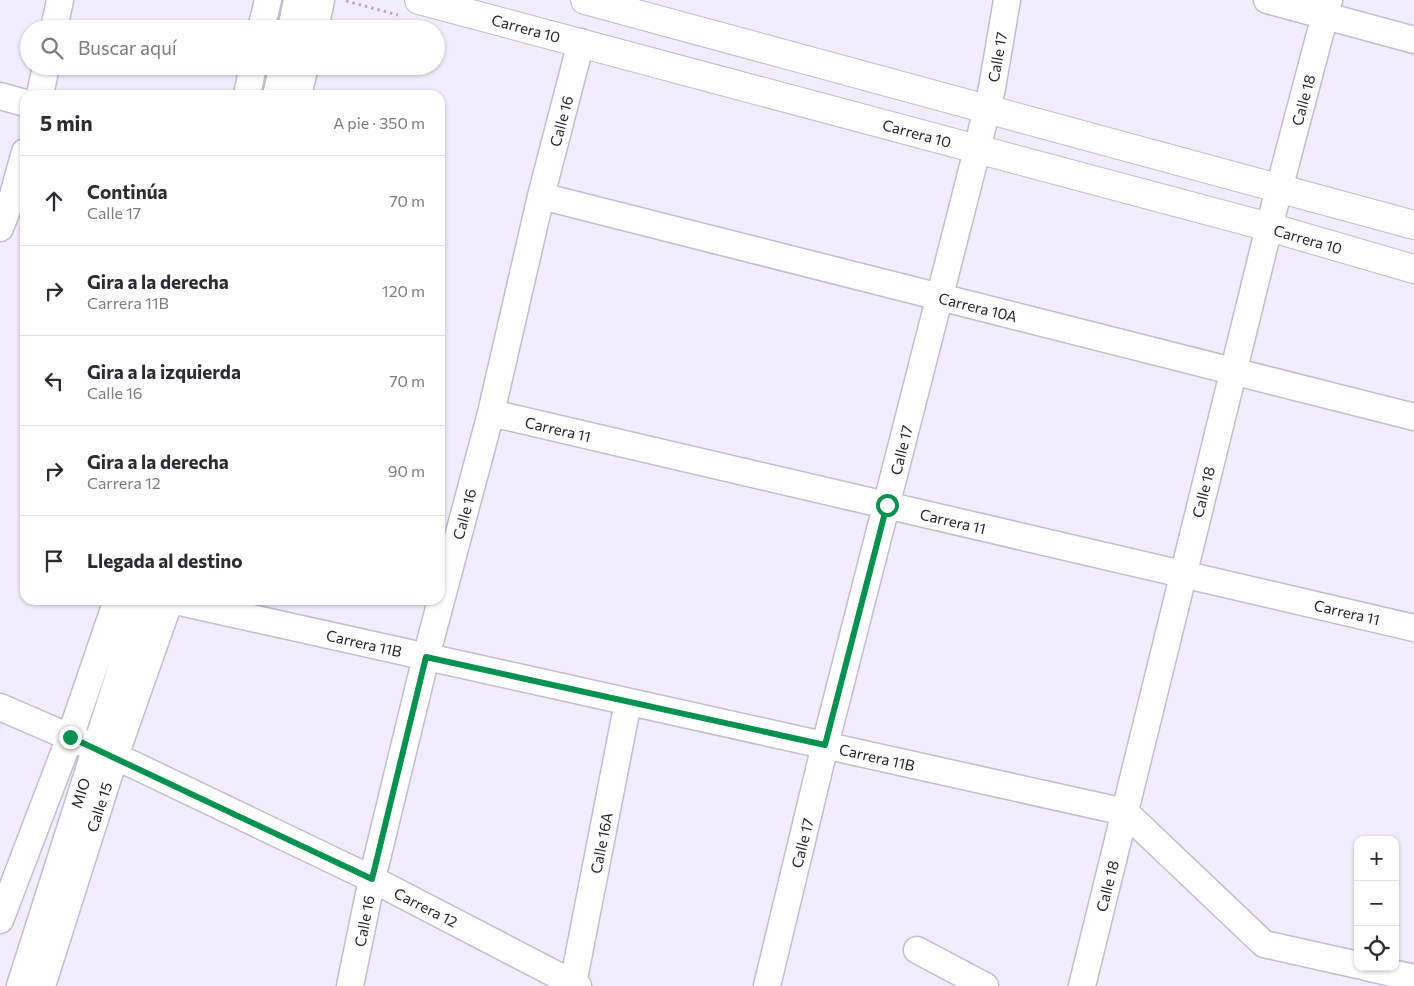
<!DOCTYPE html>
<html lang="es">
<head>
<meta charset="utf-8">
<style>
	body { margin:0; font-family:Commissioner,sans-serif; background:#f7f7f7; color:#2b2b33 }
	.controls { position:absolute; right:15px; bottom:15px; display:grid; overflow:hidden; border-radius:10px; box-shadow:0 1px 4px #0004 }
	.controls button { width:45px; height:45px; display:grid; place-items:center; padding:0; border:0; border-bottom:1px solid #e1e1e2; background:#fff; color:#2b2b33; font:25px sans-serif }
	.stop { position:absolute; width:15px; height:15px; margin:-11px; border:4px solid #059150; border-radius:50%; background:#fff }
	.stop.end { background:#059150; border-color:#fff; box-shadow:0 1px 5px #0008 }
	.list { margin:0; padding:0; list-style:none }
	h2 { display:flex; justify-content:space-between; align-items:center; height:65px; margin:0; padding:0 20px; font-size:21px }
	h2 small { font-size:16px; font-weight:400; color:#7c7c81 }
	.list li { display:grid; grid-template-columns:32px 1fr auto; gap:15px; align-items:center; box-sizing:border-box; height:90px; padding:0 20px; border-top:1px solid #e1e1e2 }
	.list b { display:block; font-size:19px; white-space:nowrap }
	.list p { margin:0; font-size:16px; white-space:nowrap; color:#7c7c81 }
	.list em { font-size:16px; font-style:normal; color:#7c7c81 }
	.icon { flex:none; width:28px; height:28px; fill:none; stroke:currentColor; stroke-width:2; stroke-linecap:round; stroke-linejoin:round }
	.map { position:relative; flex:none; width:1414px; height:986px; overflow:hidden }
	.search { position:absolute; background:#fff; box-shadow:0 1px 4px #0004; left:20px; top:20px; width:425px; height:55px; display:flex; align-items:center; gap:12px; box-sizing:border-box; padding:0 18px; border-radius:28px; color:#7c7c81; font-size:19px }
	.panel { position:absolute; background:#fff; box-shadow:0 1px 4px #0004; left:20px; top:90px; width:425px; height:515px; border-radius:15px }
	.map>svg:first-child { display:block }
</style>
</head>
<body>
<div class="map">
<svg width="1414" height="986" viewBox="0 0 1414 986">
	<rect width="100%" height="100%" fill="#f3ecfd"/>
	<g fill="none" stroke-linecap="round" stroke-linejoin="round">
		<!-- minor casing -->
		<g stroke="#c4bcd0" stroke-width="29">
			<path id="minor" d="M 1267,0 L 1414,40
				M 54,29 L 60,0
				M 261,29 L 268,0
				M 291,29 L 297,0
				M 315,29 L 321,0
				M 40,95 L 46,66
				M 247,95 L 253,66
				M 276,95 L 283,66
				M 298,95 L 305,66
				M 0,96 L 25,103
				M 541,196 L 1414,417
				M 0,228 L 13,195 L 25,152
				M 491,413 L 1414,628
				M 171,600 L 1125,812 L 1264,944 L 1358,965
				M 0,707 L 134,765 L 372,879 L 578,986
				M 0,920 L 70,737 L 117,600
				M 917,950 L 985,986
				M 1366,967 L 1414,978
				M 573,984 L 628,702
				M 20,986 L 143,600
				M 42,986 L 115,756 L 170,600
				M 350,986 L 372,879 L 426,657 L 491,413 L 541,196 L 581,42
				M 767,986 L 825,745 L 972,170 L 992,88 L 1007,0
				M 1082,986 L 1269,227 L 1329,0"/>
		</g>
		<!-- major casing -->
		<g stroke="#c4bcd0" stroke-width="30">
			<path id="major" d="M 419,0 L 1269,227 L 1414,269
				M 585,0 L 1414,225"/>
		</g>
		<!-- path -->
		<path stroke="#b3adbb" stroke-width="3" stroke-dasharray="2.5 4" stroke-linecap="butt" d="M 346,1 L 398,15"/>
		<!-- minor -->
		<use href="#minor" stroke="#fff" stroke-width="26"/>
		<!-- major -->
		<use href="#major" stroke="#fff" stroke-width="28"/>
	</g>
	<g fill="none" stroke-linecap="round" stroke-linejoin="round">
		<!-- route -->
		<path stroke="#059150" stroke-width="6" d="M 70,737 L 372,879 L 426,657 L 825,745 L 887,505"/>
	</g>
	<g text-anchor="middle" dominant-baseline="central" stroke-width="4" stroke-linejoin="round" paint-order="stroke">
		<!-- street labels -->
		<g font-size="15" fill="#26222a" stroke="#fff">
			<text transform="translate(526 28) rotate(15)">Carrera 10</text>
			<text transform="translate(997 57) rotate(-80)">Calle 17</text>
			<text transform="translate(1303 100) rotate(-75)">Calle 18</text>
			<text transform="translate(561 121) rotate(-75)">Calle 16</text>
			<text transform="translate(917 133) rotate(15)">Carrera 10</text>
			<text transform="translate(1308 239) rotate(16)">Carrera 10</text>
			<text transform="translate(978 307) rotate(14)">Carrera 10A</text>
			<text transform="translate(558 429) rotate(13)">Carrera 11</text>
			<text transform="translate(901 450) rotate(-76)">Calle 17</text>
			<text transform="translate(1203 492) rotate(-76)">Calle 18</text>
			<text transform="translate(464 514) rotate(-75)">Calle 16</text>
			<text transform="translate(953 521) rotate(13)">Carrera 11</text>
			<text transform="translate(1347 612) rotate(13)">Carrera 11</text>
			<text transform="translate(364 643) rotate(13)">Carrera 11B</text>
			<text transform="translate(877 757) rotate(13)">Carrera 11B</text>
			<text transform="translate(80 793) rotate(-72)">MIO</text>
			<text transform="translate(99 807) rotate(-72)">Calle 15</text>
			<text transform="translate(601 843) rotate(-79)">Calle 16A</text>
			<text transform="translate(802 843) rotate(-76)">Calle 17</text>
			<text transform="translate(1107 886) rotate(-76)">Calle 18</text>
			<text transform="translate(426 907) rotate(27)">Carrera 12</text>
			<text transform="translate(364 921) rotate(-79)">Calle 16</text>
		</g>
	</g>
</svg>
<div class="controls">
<button>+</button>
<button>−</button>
<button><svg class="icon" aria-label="locate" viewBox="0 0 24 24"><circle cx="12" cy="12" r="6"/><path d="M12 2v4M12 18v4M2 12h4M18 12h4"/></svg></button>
</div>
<div class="stop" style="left:887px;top:505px"></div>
<div class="stop end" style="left:70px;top:737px"></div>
<div class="search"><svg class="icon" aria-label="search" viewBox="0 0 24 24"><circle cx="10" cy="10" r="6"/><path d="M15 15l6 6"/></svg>Buscar aquí</div>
<section class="panel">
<h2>5 min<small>A pie · 350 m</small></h2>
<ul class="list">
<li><svg class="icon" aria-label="ahead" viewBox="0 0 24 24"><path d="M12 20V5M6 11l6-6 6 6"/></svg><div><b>Continúa</b><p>Calle 17</p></div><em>70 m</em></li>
<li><svg class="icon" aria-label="right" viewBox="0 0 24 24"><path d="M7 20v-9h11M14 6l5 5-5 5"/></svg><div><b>Gira a la derecha</b><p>Carrera 11B</p></div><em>120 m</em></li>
<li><svg class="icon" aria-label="left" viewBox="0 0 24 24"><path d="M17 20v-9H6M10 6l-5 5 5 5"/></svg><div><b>Gira a la izquierda</b><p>Calle 16</p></div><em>70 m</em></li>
<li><svg class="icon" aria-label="right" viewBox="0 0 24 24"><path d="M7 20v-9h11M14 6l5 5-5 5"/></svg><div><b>Gira a la derecha</b><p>Carrera 12</p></div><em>90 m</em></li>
<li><svg class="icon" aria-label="arrive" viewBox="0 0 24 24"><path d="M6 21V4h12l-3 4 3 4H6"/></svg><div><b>Llegada al destino</b></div></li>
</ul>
</section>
</div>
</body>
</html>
